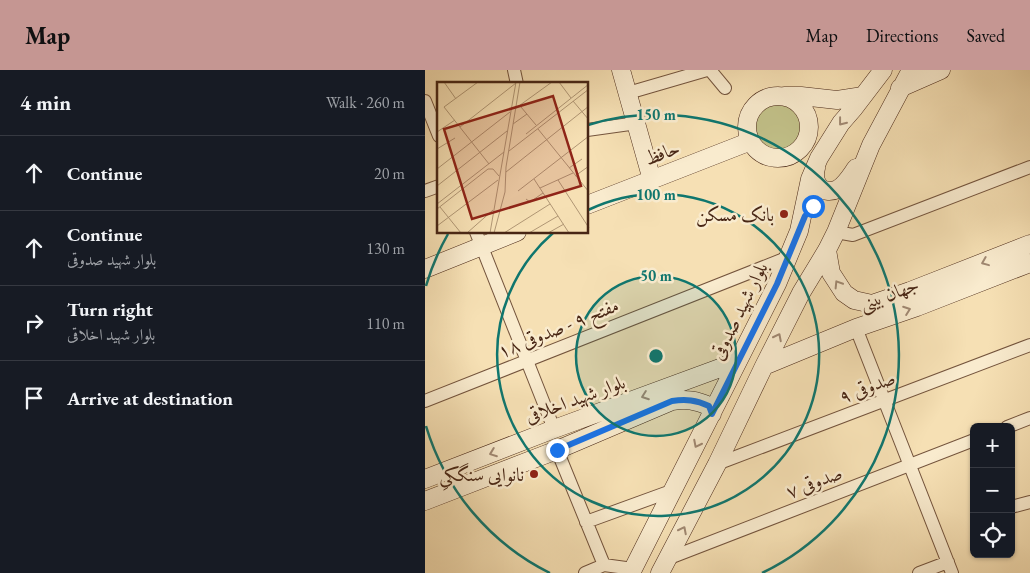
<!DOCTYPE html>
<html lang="en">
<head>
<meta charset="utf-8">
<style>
	body { margin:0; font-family:"EB Garamond",Amiri,serif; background:#242831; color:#f1f3f6 }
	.controls { position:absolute; right:15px; bottom:15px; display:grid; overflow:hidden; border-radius:8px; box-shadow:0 1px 4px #0004 }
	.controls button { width:45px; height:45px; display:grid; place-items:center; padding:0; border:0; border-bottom:1px solid #363941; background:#171b24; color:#f1f3f6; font:25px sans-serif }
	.stop { position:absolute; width:15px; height:15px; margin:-11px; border:4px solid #1a73e8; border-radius:50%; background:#fff }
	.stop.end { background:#1a73e8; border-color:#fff; box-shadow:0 1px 5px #0008 }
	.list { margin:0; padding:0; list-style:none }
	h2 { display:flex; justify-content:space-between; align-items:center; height:65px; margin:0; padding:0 20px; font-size:21px }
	h2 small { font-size:16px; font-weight:400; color:#9ea1a6 }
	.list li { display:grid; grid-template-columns:32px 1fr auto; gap:15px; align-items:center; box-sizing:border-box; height:75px; padding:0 20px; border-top:1px solid #363941 }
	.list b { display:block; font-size:19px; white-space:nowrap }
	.list p { margin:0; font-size:16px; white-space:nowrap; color:#9ea1a6 }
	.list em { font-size:16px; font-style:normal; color:#9ea1a6 }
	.icon { flex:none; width:28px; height:28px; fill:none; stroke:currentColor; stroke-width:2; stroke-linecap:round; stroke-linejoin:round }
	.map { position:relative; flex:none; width:605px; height:503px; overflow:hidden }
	header { display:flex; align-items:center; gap:30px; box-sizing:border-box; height:70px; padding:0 25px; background:#c59692; color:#111 }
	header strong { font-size:24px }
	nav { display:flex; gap:28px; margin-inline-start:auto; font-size:18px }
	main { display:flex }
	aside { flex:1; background:#171b24 }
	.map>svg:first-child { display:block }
</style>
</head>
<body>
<header>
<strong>Map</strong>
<nav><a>Map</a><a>Directions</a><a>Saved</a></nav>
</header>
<main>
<aside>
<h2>4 min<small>Walk · 260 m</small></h2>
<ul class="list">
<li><svg class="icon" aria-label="ahead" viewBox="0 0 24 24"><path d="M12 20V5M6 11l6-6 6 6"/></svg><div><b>Continue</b></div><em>20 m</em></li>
<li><svg class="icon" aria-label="ahead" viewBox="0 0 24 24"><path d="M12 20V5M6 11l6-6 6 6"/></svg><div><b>Continue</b><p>بلوار شهید صدوقی</p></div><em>130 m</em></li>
<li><svg class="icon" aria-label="right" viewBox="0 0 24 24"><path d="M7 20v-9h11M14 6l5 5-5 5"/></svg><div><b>Turn right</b><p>بلوار شهید اخلاقی</p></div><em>110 m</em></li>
<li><svg class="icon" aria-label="arrive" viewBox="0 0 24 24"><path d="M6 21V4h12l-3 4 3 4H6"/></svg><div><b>Arrive at destination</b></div></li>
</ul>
</aside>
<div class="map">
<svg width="605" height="503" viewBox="0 0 605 503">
	<rect width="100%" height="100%" fill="#f6e0b4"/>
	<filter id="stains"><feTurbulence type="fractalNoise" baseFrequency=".004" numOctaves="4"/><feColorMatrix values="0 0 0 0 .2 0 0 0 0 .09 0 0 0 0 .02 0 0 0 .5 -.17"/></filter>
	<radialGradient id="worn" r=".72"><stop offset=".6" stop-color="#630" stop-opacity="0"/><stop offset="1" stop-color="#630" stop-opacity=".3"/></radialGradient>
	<!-- green -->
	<path fill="#c2c189" stroke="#85744f" d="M329 57a24 24 0 1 1 48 0a24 24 0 1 1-48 0Z"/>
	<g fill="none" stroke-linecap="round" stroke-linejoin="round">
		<!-- street casing -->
		<g stroke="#74543d" stroke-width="14">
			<path id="street" d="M 89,0 L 92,14
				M 285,0 L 300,18
				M 203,23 L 282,0
				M 0,31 L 14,66
				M 162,60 L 212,53
				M 0,121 L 14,116
				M 51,162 L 129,359
				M 411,162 L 428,165 L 605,97
				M 431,258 L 527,503
				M 0,331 L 364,187
				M 582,357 L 605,348
				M 132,380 L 179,495
				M 292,394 L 605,275
				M 586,437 L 605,432
				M 161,452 L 249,420
				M 242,489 L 549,370
				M 160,503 L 179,495 L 208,499
				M 494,503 L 523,492"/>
		</g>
		<!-- secondary casing -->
		<g stroke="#482615" stroke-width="19">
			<path id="secondary" d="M 196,0 L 227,110
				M 475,18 L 516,0
				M 359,26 L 376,26 L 412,30 L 438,26
				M322 57a31 31 0 1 1 62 0a31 31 0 1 1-62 0Z
				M 391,98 C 387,113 397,126 413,119 C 421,114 426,105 431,98
				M 162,135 L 326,71
				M 402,180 L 406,203 L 419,223 L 429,230 L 447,234 L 485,221 L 605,174
				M 0,199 L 92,162
				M 339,296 L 431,258 L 492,237 L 605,193
				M 0,409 L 129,359 L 295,298 L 314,289
				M 0,431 L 132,380 L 247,331 C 261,329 271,330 284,336 L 287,344
				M 206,503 L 352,214 L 374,161 L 385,109 L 394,88 L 416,53 L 429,38 L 458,0
				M 235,503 L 292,394 L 339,296 L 376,223 L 402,180 L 411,162 L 446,75 L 486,0"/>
		</g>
		<!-- street -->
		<use href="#street" stroke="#f9ebce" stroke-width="12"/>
		<!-- secondary -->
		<use href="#secondary" stroke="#f9ebce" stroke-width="18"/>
	</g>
	<!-- one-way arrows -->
	<defs><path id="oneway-chevron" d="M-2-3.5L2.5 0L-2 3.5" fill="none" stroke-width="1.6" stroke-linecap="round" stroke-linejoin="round" transform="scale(1.25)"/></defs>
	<g stroke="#a08872">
		<use href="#oneway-chevron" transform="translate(417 52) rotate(128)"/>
		<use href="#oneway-chevron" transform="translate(560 192) rotate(158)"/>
		<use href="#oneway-chevron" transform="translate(413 214) rotate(-122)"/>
		<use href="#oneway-chevron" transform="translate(482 240) rotate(-20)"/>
		<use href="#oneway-chevron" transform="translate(353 267) rotate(-63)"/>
		<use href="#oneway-chevron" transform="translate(220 326) rotate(160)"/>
		<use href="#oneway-chevron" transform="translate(272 374) rotate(117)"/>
		<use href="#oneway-chevron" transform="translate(68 383) rotate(159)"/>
		<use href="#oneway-chevron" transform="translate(258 460) rotate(-63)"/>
	</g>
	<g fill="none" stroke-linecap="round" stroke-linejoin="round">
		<!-- route -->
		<path stroke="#1a73e8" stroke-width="6" d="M 132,380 L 247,331 C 261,329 271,330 284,336 L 287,344 L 352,214 L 380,146 L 388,136"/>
	</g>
	<!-- distance rings -->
	<circle cx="231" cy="286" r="80" fill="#0f766e" fill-opacity=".12"/>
	<g fill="none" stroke="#0f766e" stroke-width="2.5">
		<circle cx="231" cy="286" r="80"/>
		<path d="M163 140A161 161 0 1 1 128 163"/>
		<path d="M125 503A241 241 0 0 1 1 356M1 216A241 241 0 0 1 23 164M163 55A241 241 0 0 1 337 503"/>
	</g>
	<!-- markers -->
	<g fill="#8f2418" stroke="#f9ebce" stroke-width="2">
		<circle cx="359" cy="144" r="5"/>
		<circle cx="109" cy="404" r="5"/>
	</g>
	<g text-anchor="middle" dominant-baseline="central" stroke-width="5" stroke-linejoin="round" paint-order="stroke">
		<!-- street labels -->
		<g font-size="19" fill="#482615" stroke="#f9ebce">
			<text transform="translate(237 83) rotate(-21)">حافظ</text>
			<text transform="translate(464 224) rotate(-20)">جهان بینی</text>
			<text transform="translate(314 241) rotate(-64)">بلوار شهید صدوقی</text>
			<text transform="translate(133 258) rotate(-22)">مفتح ۹ - صدوقی ۱۸</text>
			<text transform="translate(442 317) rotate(-21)">صدوقی ۹</text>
			<text transform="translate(150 329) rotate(-20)">بلوار شهید اخلاقی</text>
			<text transform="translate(389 412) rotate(-21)">صدوقی ۷</text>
		</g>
		<!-- poi labels -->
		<g font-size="19" fill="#482615" stroke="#f9ebce" text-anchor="end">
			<text x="349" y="144">بانک مسکن</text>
			<text x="99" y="404">نانوایی سنگکیِ</text>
		</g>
	</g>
	<!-- overview -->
	<g transform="translate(12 12)">
		<rect width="151" height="151" fill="#f6e0b4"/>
		<path fill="none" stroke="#b09674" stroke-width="1" d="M 7,0 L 19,17M 41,0 L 7,25 L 52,82M 122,0 L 134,16M 136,19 L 152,38M 84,25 L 99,43M 79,26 L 115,0M 76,42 L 90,32M 23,45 L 79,1M 101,47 L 152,110M 0,50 L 18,38M 89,52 L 152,2M 0,67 L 18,56M 72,69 L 152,7M 132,86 L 145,77M 0,87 L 73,30M 69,90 L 152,24M 138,94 L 152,84M 97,97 L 132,151M 121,98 L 152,146M 0,104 L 70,49M 103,106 L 136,91M 81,109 L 152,54M 89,117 L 93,120 L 106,111M 0,122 L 67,70M 3,125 L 24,151M 0,127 L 51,87 L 56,87 L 62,94M 0,144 L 61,98M 30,151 L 56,128M 53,151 L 79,0M 57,151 L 68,110 L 69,85 L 83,0M 67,151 L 113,122M 92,151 L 121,134M 111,151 L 127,142"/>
		<path fill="#8f2418" fill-opacity="0.15" stroke="#8f2418" stroke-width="2.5" d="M 116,14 L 144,104 L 35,137 L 7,47 Z"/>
		<rect width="151" height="151" fill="none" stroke="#482615" stroke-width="2.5"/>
	</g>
	<circle cx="231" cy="286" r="8" fill="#0f766e" stroke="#f9ebce" stroke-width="2.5"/>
	<g font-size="15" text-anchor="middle" font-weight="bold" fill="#0f766e" stroke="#f9ebce" stroke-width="5" stroke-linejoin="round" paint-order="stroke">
		<text x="231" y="50">150 m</text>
		<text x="231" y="130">100 m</text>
		<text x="231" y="211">50 m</text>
	</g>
	<rect width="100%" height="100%" filter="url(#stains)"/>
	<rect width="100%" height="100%" fill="url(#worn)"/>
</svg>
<div class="controls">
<button>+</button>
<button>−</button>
<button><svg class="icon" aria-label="locate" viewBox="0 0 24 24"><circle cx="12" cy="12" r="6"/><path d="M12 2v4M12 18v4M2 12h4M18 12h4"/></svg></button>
</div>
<div class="stop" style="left:388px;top:136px"></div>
<div class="stop end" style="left:132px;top:380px"></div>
</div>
</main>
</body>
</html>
